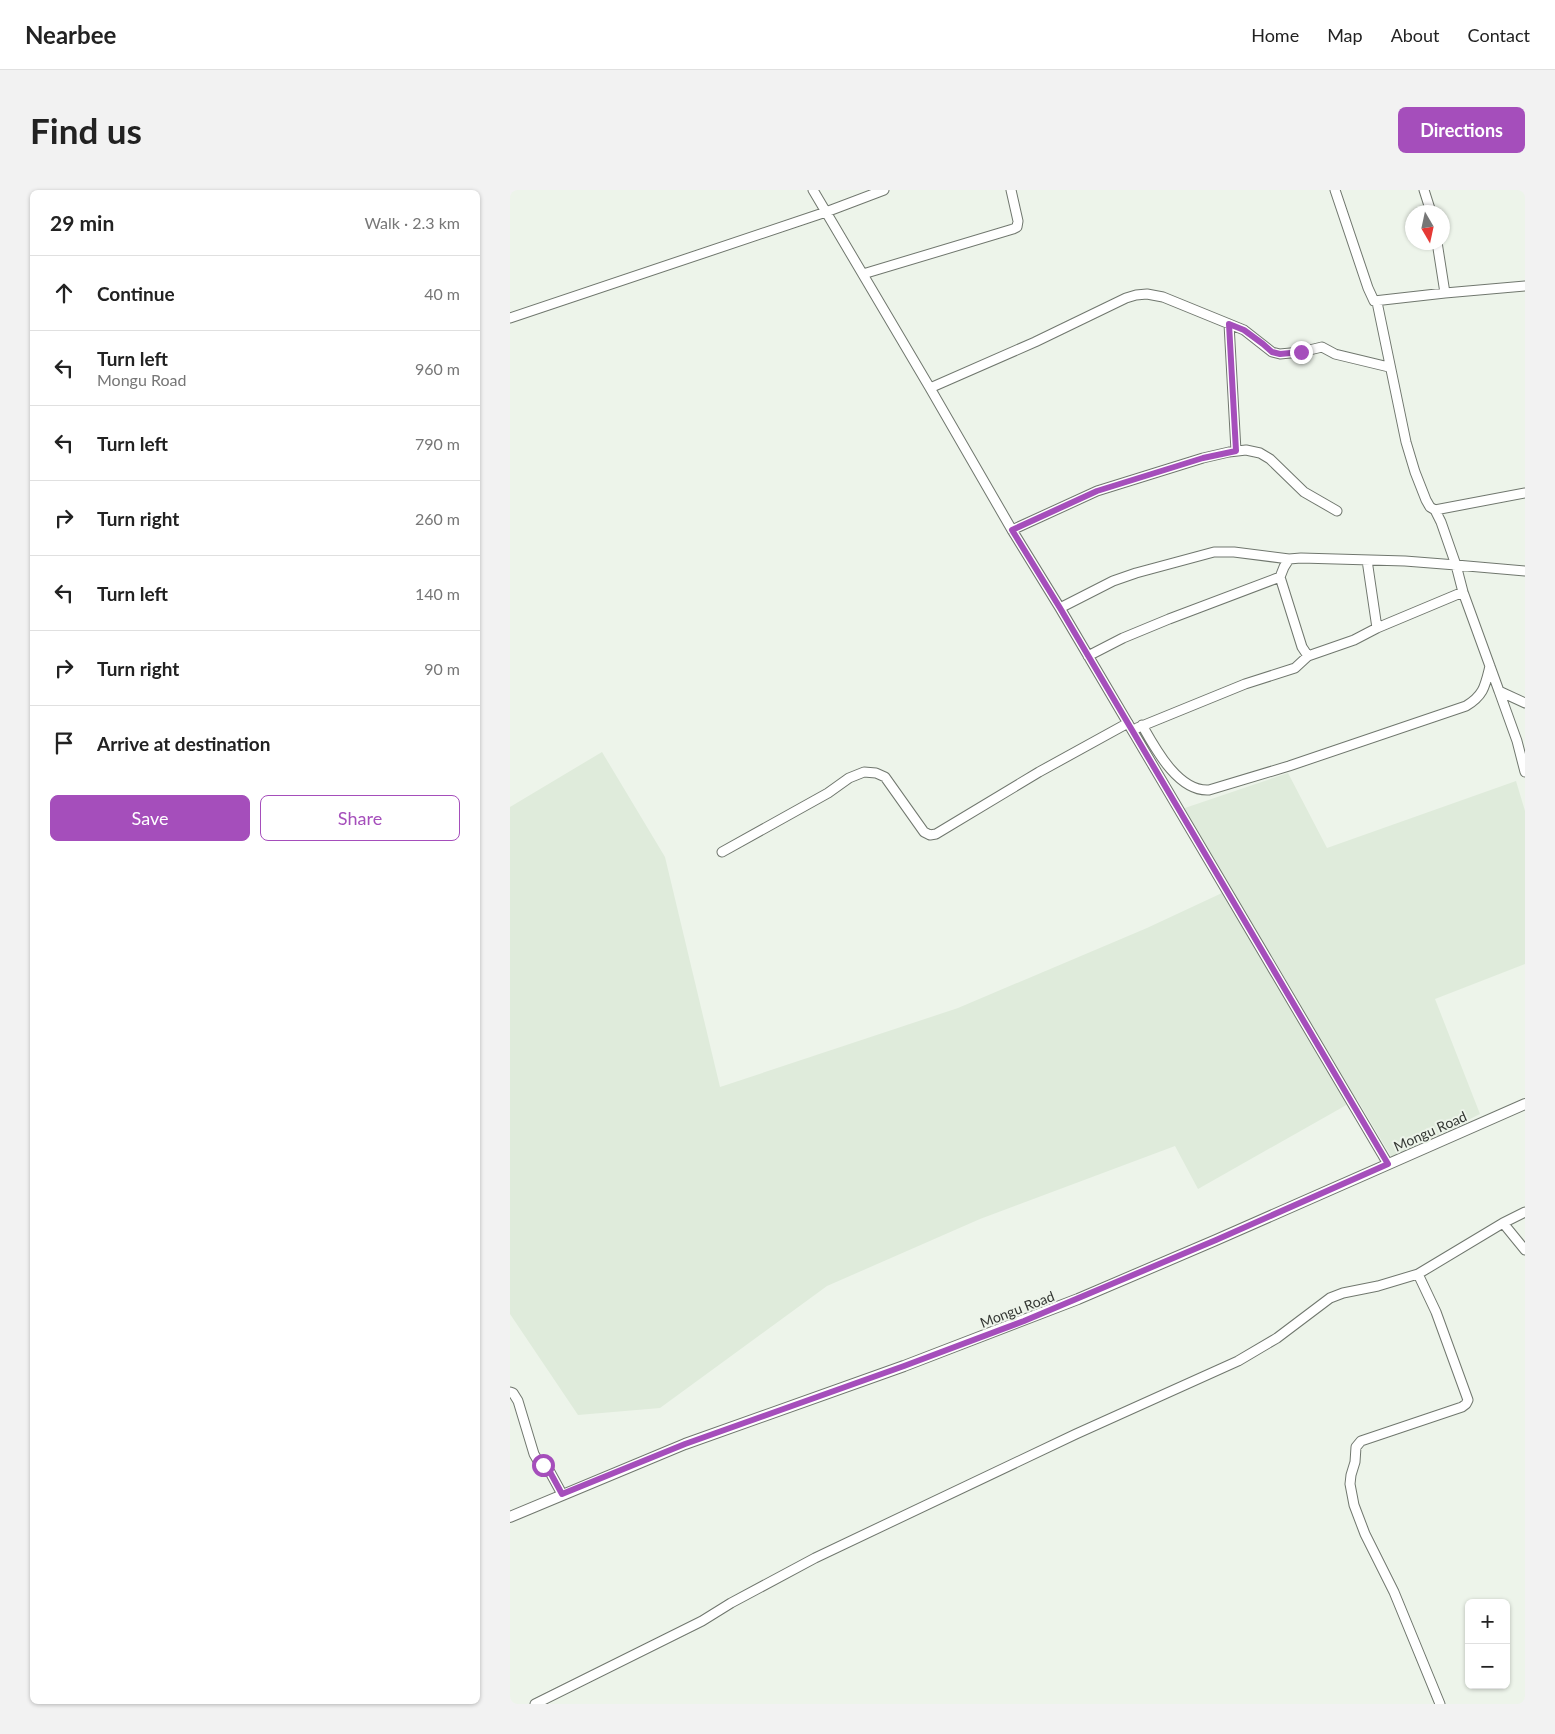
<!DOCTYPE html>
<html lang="en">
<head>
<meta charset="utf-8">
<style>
	body { margin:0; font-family:Lato,sans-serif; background:#f2f2f2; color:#222 }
	.controls { position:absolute; right:15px; bottom:15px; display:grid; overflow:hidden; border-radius:8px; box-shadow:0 1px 4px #0004 }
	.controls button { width:45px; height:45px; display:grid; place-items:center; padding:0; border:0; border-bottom:1px solid #e0e0e0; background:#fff; color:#222; font:25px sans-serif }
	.compass { position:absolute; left:895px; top:15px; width:45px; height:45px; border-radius:50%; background:#fff; box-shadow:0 1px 4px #0004; rotate:171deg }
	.stop { position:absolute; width:15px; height:15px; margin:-11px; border:4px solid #a54ebb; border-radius:50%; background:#fff }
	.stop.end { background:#a54ebb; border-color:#fff; box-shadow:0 1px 5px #0008 }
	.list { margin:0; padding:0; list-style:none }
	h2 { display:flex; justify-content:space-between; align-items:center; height:65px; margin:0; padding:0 20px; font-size:21px }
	h2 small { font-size:16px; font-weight:400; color:#767676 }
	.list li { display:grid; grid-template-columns:32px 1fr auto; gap:15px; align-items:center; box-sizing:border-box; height:75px; padding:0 20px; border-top:1px solid #e0e0e0 }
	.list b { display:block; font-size:19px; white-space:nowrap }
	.list p { margin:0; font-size:16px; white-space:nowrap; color:#767676 }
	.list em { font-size:16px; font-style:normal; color:#767676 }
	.actions { display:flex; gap:10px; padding:15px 20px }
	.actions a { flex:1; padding:11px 0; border:1px solid #a54ebb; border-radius:8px; text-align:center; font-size:18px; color:#a54ebb }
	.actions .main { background:#a54ebb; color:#fff }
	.icon { flex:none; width:28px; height:28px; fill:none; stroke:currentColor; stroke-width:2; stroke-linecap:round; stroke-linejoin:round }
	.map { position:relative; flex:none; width:1015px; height:1514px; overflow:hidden; border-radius:8px }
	header { display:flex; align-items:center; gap:30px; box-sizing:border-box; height:70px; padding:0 25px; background:#fff; border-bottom:1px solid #e0e0e0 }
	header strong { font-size:24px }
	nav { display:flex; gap:28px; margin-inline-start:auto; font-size:18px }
	.intro { display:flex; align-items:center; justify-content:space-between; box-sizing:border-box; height:120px; padding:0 30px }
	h1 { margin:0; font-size:35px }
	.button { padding:12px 22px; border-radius:8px; background:#a54ebb; color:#fff; font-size:18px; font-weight:700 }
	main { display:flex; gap:30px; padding:0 30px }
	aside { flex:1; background:#fff; border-radius:8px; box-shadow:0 1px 4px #0004 }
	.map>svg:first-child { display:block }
</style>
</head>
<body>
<header>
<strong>Nearbee</strong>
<nav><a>Home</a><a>Map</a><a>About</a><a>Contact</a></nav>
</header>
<div class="intro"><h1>Find us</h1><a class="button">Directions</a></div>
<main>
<aside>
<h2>29 min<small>Walk · 2.3 km</small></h2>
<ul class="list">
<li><svg class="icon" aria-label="ahead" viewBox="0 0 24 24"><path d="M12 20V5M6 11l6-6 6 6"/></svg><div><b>Continue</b></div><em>40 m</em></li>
<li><svg class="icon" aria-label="left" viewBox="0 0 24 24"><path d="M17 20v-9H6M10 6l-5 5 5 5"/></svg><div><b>Turn left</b><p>Mongu Road</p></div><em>960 m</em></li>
<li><svg class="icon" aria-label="left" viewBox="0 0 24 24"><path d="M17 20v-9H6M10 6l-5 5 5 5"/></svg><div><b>Turn left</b></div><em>790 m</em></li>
<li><svg class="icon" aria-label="right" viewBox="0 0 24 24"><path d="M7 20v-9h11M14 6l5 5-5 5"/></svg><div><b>Turn right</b></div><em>260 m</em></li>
<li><svg class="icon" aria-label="left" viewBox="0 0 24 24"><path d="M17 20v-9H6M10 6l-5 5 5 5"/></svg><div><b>Turn left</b></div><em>140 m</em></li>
<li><svg class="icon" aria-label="right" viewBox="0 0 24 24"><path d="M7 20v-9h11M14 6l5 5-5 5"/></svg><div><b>Turn right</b></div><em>90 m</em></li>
<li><svg class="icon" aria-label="arrive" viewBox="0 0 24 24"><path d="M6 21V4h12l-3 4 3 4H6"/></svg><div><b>Arrive at destination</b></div></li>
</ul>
<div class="actions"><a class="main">Save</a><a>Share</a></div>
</aside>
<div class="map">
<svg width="1015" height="1514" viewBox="0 0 1015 1514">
	<rect width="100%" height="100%" fill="#edf4ea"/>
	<!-- built -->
	<path fill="#dfebdb" d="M 92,562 L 155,667 L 210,897 L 448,818 L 637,738 L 712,703 L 666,621 L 778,583 L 817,658 L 1006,591 L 1015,621 L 1015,774 L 925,809 L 970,924 L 882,968 L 847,909 L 688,999 L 665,956 L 470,1029 L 317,1096 L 150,1218 L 68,1225 L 0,1124 L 0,617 Z"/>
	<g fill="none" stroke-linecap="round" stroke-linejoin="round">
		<!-- minor casing -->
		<g stroke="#70776e" stroke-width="11">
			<path id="minor" d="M 303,0 L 420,198 L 502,340 L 550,418 L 878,974
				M 825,0 L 858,98 L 864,111 L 935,103 L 1015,96
				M 914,0 L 921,22
				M 927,52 L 935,103
				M 353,84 L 503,39 L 507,37 L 508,31 L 501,0
				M 867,112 L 896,252 L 905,282 L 916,310 L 920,317 L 925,320 L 931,332 L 946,375 L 1015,381
				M 0,128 L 316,22 L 374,0
				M 719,134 L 726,261
				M 420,198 L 525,152 L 616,108 L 626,105 L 637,104 L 653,107 L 734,140 L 762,162 L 770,164 L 791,162 L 812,157 L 825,164 L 879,177
				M 925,320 L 1015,303
				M 502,340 L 587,301 L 693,268 L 719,262 L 736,260 L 750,263 L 760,269 L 794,302 L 827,321
				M 857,370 L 867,438
				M 953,402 L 867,438 L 844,450 L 798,466 L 792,457 L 770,387 L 774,377 L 779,369 L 791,368 L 895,371 L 946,375 L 953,402 L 989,501 L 1015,513
				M 550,418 L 603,391 L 626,383 L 704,362 L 724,362 L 779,369
				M 578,466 L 613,448 L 659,429 L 770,387
				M 989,501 L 1007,551 L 1015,582
				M 632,535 C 645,558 668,602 699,600 L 779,576 L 956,516 C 974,505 975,496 980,476
				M 627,538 L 735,494 L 785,478 L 798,466
				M 212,662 L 318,603 L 339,588 L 354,582 L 366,583 L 375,587 L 414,642 L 420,645 L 426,644 L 529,582 L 618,533
				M 993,1033 L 1015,1060
				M 908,1084 L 926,1122 L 958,1210 L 956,1214 L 952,1217 L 851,1251 L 846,1257 L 845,1272 L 841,1285 L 840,1294 L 844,1315 L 855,1344 L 884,1402 L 930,1514
				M 0,1202 L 3,1203 L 8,1211 L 24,1264 L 28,1271 L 40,1282 L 52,1304
				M 25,1514 L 192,1431 L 221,1413 L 305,1368 L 566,1244 L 728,1171 L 767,1148 L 820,1108 L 833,1103 L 868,1096 L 908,1084 L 993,1033 L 1015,1022"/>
		</g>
		<!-- major casing -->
		<g stroke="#70776e" stroke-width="12">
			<path id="major" d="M 0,1327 L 175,1254 L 394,1176 L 568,1109 L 706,1050 L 1015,914"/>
		</g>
		<!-- minor -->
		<use href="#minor" stroke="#fff" stroke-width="9"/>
		<!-- major -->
		<use href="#major" stroke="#fff" stroke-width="10"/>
	</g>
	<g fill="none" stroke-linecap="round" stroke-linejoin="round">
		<!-- route -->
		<path stroke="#a54ebb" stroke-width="6" d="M 33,1275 L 40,1282 L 52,1304 L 175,1254 L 394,1176 L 514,1131 L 706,1050 L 878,974 L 550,418 L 502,340 L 587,301 L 693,268 L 726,261 L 719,134 L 734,140 L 753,154 L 762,162 L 770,164 L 791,162"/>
	</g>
	<g text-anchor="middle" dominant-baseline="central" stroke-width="4" stroke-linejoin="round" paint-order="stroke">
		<!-- street labels -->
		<g font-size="14" fill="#343733" stroke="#edf4ea">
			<text transform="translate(920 941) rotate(-24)">Mongu Road</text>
			<text transform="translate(507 1119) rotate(-21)">Mongu Road</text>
		</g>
	</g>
</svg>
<div class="controls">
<button>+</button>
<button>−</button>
</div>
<svg class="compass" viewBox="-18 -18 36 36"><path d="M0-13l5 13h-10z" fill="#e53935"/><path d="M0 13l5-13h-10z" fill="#767676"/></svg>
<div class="stop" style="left:33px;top:1275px"></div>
<div class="stop end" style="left:791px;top:162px"></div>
</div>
</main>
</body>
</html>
